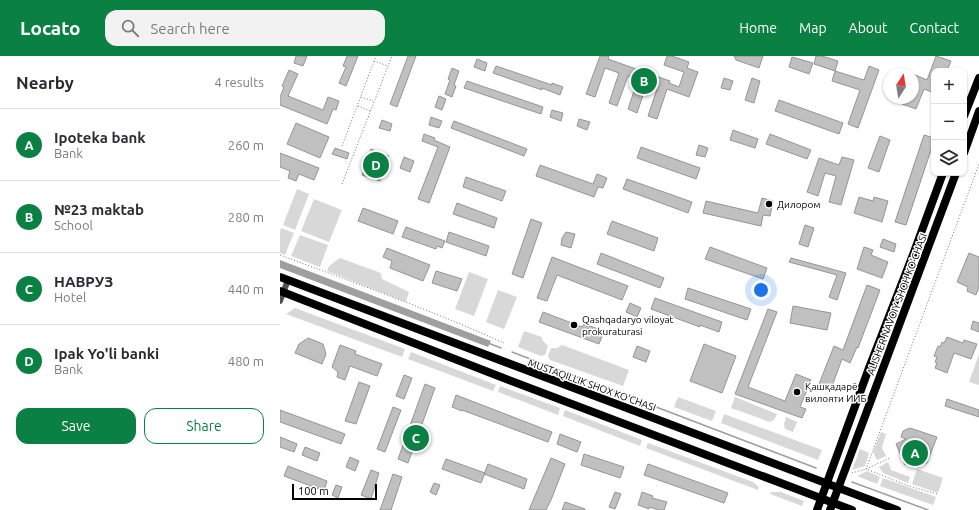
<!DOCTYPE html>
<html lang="en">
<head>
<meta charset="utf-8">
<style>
	body { margin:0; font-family:Ubuntu,sans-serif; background:#f2f2f3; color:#2b2b33 }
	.controls { position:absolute; right:12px; top:12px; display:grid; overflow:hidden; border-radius:8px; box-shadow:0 1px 3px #0004 }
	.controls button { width:36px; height:36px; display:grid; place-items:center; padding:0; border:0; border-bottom:1px solid #e1e1e2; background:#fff; color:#2b2b33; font:20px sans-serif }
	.compass { position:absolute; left:603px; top:12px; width:36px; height:36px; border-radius:50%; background:#fff; box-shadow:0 1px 3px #0004; rotate:12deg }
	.scale { position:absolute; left:12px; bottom:10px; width:85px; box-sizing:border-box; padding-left:4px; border:2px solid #000; border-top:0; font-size:11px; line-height:14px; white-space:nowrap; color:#000; -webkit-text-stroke:3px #fff; paint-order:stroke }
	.you { position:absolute; left:481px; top:234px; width:14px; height:14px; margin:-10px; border:3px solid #fff; border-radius:50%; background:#1a73e8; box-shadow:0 0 0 6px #1a73e833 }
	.badge { display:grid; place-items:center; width:26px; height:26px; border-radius:50%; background:#0b8043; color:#fff; font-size:13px; font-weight:700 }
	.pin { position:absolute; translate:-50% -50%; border:2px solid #fff; box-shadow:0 1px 4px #0006 }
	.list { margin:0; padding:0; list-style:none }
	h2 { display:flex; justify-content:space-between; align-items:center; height:52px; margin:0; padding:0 16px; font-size:17px }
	h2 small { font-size:13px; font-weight:400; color:#7c7c81 }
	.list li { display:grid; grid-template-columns:26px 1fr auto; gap:12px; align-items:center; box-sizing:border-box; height:72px; padding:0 16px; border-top:1px solid #e1e1e2 }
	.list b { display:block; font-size:15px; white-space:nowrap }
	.list p { margin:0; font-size:13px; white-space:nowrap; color:#7c7c81 }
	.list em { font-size:13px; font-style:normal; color:#7c7c81 }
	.actions { display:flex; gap:8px; padding:12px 16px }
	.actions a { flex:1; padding:9px 0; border:1px solid #0b8043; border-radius:12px; text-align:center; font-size:14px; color:#0b8043 }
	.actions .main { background:#0b8043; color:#fff }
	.icon { flex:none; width:22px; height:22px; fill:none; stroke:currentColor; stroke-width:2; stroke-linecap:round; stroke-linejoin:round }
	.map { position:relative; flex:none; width:699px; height:454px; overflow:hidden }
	header { display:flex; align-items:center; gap:24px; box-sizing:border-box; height:56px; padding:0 20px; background:#0b8043; color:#fff }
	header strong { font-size:19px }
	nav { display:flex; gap:22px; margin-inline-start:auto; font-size:14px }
	.search { width:280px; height:36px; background:#f2f2f3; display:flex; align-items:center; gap:10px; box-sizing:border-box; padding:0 14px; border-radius:12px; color:#7c7c81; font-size:15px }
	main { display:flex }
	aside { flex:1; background:#fff }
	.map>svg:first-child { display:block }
</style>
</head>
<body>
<header>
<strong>Locato</strong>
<div class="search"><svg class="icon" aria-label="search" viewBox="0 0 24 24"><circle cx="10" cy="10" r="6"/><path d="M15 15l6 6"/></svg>Search here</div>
<nav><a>Home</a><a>Map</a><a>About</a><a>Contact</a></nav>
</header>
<main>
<aside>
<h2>Nearby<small>4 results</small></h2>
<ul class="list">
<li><span class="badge">A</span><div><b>Ipoteka bank</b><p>Bank</p></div><em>260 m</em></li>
<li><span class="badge">B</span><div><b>№23 maktab</b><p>School</p></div><em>280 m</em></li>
<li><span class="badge">C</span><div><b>НАВРУЗ</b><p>Hotel</p></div><em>440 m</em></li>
<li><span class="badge">D</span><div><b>Ipak Yo'li banki</b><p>Bank</p></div><em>480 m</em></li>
</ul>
<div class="actions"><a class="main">Save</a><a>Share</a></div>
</aside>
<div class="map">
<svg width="699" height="454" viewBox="0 0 699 454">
	<rect width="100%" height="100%" fill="#fff"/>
	<!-- green -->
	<path fill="#d8d8d8" d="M 17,133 L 29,138 L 15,174 L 3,169 Z
		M 34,143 L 62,154 L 49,186 L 21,175 Z
		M 1,172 L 14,177 L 5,199 L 0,197 L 0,175 Z
		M 20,179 L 48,189 L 40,211 L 11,200 Z
		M 60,202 L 101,217 L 102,223 L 129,236 L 126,246 L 47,215 L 49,210 Z
		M 189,216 L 208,223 L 194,260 L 175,253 Z
		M 218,234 L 237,241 L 224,273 L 206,266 Z
		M 15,252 L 125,293 L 122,301 L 6,258 Z
		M 244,275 L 262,281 L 263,285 L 268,290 L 265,299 L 261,300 L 238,291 Z
		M 282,289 L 349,314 L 343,330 L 270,304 L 268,300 L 271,292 L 277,292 Z
		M 131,296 L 216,329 L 213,335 L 128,303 Z
		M 699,298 L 699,329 L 689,326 Z
		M 220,330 L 280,352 L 278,359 L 218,336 Z
		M 398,341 L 436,355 L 432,365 L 394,351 Z
		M 455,341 L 497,358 L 494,364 L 490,366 L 451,352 Z
		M 285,354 L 362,384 L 360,390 L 283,360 Z
		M 444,358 L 542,394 L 538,404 L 441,367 Z
		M 506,361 L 517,366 L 513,376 L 505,373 L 504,368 Z
		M 601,376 L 606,378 L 602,392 L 606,400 L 597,404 L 593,396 Z
		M 368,387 L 473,426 L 479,431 L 478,434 L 366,392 Z
		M 580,393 L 589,397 L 585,410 L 572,414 Z
		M 608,406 L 611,414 L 630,421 L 628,427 L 603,417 L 599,411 Z
		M 637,413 L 663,422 L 658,437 L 632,428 Z
		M 587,415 L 600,421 L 597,428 L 577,420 Z
		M 603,422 L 656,441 L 653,449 L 600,430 Z
		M 491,436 L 501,436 L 524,445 L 522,450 L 490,438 Z"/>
	<!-- water -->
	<path fill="#9f9f9f" d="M 0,204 L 211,285 L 208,291 L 0,212 Z"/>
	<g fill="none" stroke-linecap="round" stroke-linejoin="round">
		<!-- stream -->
		<path stroke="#9f9f9f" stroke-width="1.5" d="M 208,287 L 221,292
			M 232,296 L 536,412
			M 572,426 L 648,454"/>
	</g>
	<!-- building -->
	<path fill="#c0c0c0" stroke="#959595" d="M 16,0 L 27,0 L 23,10 L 14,7 Z
		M 67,0 L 78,0 L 66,30 L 59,27 L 66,11 L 63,10 Z
		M 128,0 L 136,0 L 117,51 L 110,48 Z
		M 320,0 L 329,0 L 328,3 L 390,25 L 389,27 L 399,31 L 404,16 L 384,9 L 387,0 L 392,0 L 409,6 L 407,12 L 418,16 L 409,41 L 387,33 L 377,63 L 368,60 L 378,30 L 367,27 L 357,57 L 348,53 L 358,23 L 348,20 L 337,50 L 329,47 L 339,17 L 325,12 L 315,41 L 306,38 Z
		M 454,0 L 483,0 L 479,12 L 456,4 Z
		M 536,0 L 542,0 L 558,5 L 555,15 L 534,8 Z
		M 656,0 L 671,5 L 667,15 L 654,15 L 654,37 L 644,33 L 636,53 L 622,48 L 625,42 L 633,42 L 633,18 L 647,24 Z
		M 512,1 L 533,7 L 529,18 L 509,11 Z
		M 197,3 L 207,7 L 205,15 L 194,11 Z
		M 216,10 L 272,29 L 272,27 L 283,31 L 280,39 L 262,32 L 262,34 L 213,17 Z
		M 589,10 L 599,14 L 578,72 L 568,68 L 580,34 L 552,25 L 555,15 L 584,24 Z
		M 172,12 L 179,15 L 174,29 L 176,30 L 172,41 L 165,38 L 170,24 L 168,23 Z
		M 9,14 L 18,18 L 8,40 L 43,54 L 48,41 L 59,45 L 56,54 L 53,53 L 47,68 L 0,49 L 0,41 L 4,31 L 2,30 Z
		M 444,22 L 453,25 L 450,34 L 441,32 Z
		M 472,22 L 480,25 L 474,47 L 465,44 Z
		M 187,25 L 263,51 L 261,58 L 184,32 Z
		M 159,40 L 166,43 L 162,54 L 155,51 Z
		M 499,44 L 563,67 L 559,78 L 495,55 Z
		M 272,54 L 283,57 L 281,65 L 270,61 Z
		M 151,61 L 162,65 L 159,72 L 149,69 Z
		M 299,63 L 310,66 L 307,74 L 297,70 Z
		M 102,64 L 112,68 L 110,75 L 99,72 Z
		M 174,65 L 247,93 L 244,100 L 171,72 Z
		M 16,67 L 49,81 L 40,102 L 7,88 Z
		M 453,74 L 478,83 L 475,92 L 450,84 Z
		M 144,78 L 155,82 L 154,84 L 170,91 L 149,147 L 138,143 L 158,91 L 142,85 Z
		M 490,78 L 531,94 L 527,103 L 486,88 Z
		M 644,79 L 654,82 L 654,85 L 626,169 L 615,166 Z
		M 600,80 L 610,84 L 599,116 L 588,112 Z
		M 419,89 L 428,92 L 425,101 L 416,99 Z
		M 361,91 L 420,112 L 416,123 L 357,102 Z
		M 55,92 L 69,97 L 67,103 L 52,98 Z
		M 91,93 L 109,100 L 100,125 L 82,119 Z
		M 0,97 L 39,112 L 34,124 L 19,118 L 16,125 L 8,122 L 10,115 L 0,111 Z
		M 124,101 L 134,105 L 130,116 L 120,112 Z
		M 562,101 L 574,104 L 561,149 L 549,146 L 556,120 L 545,117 L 538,140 L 527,136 L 539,102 L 559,109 Z
		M 260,109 L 313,128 L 317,118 L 327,122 L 323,132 L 318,131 L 314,141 L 256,120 Z
		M 186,121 L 226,135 L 222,145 L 183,131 Z
		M 347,123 L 412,146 L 408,157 L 343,133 Z
		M 579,141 L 593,145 L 594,141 L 608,145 L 602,166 L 574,157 Z
		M 482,142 L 493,145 L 490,160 L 483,159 L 481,170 L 423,157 L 426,145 L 478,157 Z
		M 177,147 L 217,162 L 214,172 L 173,158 Z
		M 83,152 L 118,165 L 113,178 L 78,165 Z
		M 251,163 L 262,167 L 243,222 L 232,218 Z
		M 332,165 L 378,182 L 374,195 L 327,178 Z
		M 525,169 L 534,172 L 528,191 L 519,188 Z
		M 126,171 L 165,185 L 162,192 L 157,190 L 156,193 L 122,181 Z
		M 169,176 L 209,190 L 206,200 L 166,186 Z
		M 286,176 L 295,178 L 291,192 L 281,189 L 282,182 Z
		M 603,183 L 616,188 L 614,196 L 600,191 Z
		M 430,191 L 487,212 L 483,223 L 425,203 Z
		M 584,191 L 593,194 L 591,199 L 608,206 L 602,222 L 577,213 Z
		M 107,192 L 150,209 L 143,225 L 110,212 L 112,205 L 103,201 Z
		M 321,197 L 384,222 L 380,232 L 317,208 Z
		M 689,197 L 699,201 L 699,231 L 696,239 L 687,235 L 688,231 L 677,226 Z
		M 272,201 L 348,230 L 342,244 L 277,219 L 267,245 L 257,242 Z
		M 511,202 L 566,217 L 557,244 L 549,241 L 557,219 L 509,206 Z
		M 156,215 L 182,223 L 177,235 L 152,227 Z
		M 587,229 L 600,234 L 578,292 L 577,291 L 570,307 L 562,303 L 551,333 L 539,328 L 554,290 L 563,294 Z
		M 408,232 L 471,253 L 467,264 L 405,243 Z
		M 375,242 L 442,266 L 439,276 L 420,269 L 420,271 L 371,253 Z
		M 350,247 L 361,252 L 357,261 L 346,256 Z
		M 513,250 L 551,257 L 547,274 L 510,267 Z
		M 488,253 L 497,256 L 468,331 L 505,345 L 516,318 L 531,324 L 520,351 L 526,353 L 522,362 L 455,338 Z
		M 263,256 L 302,271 L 304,268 L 324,275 L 319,288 L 259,266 Z
		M 693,265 L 699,267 L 699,276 L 691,273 Z
		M 667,281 L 683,287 L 684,284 L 697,288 L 691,303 L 674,297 L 667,317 L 655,312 L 657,307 L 655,306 L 657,301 L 654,300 L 658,290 L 660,291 L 662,286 L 664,287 Z
		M 28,282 L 43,288 L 46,298 L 42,308 L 15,297 L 19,288 Z
		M 424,288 L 456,300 L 442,337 L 410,325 Z
		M 60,289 L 76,295 L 75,298 L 102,308 L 97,320 L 70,310 L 65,324 L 57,321 L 58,316 L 52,311 Z
		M 357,290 L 370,295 L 366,306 L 353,301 Z
		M 124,319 L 132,322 L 124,343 L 116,340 Z
		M 79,326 L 90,330 L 76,368 L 65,365 Z
		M 145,328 L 155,332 L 128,407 L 118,403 Z
		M 176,339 L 272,376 L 268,386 L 182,354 L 182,355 L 172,351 Z
		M 667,343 L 699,354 L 699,361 L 665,350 Z
		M 113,351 L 121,354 L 105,396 L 97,393 Z
		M 0,354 L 65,378 L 61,388 L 0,366 Z
		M 630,372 L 657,381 L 647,407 L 640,410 L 629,407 L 625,409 L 616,388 L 626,383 L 621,381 L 623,375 Z
		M 280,378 L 301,386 L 297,396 L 277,388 Z
		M 0,381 L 17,388 L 14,396 L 0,391 Z
		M 25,391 L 40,397 L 37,405 L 22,399 Z
		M 304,398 L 344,411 L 340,422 L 301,409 Z
		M 70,401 L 79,405 L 75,415 L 66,411 Z
		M 271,402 L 285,408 L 271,444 L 266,454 L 249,454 Z
		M 166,403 L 205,417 L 201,427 L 162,413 Z
		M 208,408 L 247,423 L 244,433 L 204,418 Z
		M 368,408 L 448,437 L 444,447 L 364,419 Z
		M 8,410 L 47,425 L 44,435 L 4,420 Z
		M 91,414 L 99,417 L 91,443 L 81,439 Z
		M 113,418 L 122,421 L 111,454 L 100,454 Z
		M 154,427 L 160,429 L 156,439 L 150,436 Z
		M 56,429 L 62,431 L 58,442 L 52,439 Z
		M 335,436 L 341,438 L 335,453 L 329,451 Z
		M 362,436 L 373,440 L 372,442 L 387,446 L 384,454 L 379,454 L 369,451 L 369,453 L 358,449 Z
		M 285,446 L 305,453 L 305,454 L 282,454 Z"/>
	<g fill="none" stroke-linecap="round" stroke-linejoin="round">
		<!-- path -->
		<path stroke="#737373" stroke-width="1" stroke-dasharray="1 2" stroke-linecap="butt" d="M 94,5 L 108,10
			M 81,41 L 93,45
			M 78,50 L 90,55
			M 62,90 L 96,0
			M 62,128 L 112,0
			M 0,199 C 75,227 151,254 224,287
			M 572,417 L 586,413 L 610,402
			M 657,438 L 629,430 L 586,413 L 699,108"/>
		<!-- minor -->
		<path stroke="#515151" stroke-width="6" d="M 0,245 L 8,224"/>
		<!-- major -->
		<path stroke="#000" stroke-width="8" d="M 684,60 L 699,22
			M 684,97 L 699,55
			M 0,221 L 617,454
			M 0,235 L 221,321 L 572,454
			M 537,454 L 589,312 L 634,196 L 663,117
			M 550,454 L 676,117"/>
	</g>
	<!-- markers -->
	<g fill="#000" stroke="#fff" stroke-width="1.5">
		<circle cx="489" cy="148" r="4"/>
		<circle cx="294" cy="269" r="4"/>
		<circle cx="517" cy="336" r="4"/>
	</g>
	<g text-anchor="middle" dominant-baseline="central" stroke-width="3" stroke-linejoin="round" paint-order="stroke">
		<!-- poi labels -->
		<g font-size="10" fill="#000" stroke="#fff" text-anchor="start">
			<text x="497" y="148">Дилором</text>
			<text x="302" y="263">Qashqadaryo viloyat<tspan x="302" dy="12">prokuraturasi</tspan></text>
			<text x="525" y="330">Қашқадарё<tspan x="525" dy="12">вилояти ИИБ</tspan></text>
		</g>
		<!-- street labels -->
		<g font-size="10" fill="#000" stroke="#fff">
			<text transform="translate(617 248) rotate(-69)">ALISHER NAVOIY SHOH KO'CHASI</text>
			<text transform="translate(312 329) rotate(20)">MUSTAQILLIK SHOX KO'CHASI</text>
		</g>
	</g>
</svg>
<div class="controls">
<button>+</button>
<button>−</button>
<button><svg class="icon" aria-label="layers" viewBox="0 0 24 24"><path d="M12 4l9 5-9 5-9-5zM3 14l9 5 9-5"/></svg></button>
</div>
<svg class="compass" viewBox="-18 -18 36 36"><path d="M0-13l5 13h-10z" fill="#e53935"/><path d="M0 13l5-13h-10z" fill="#7c7c81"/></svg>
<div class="scale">100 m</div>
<div class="you"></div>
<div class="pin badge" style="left:635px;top:397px">A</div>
<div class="pin badge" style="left:364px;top:25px">B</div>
<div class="pin badge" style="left:136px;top:382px">C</div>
<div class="pin badge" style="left:96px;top:109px">D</div>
</div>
</main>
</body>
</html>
